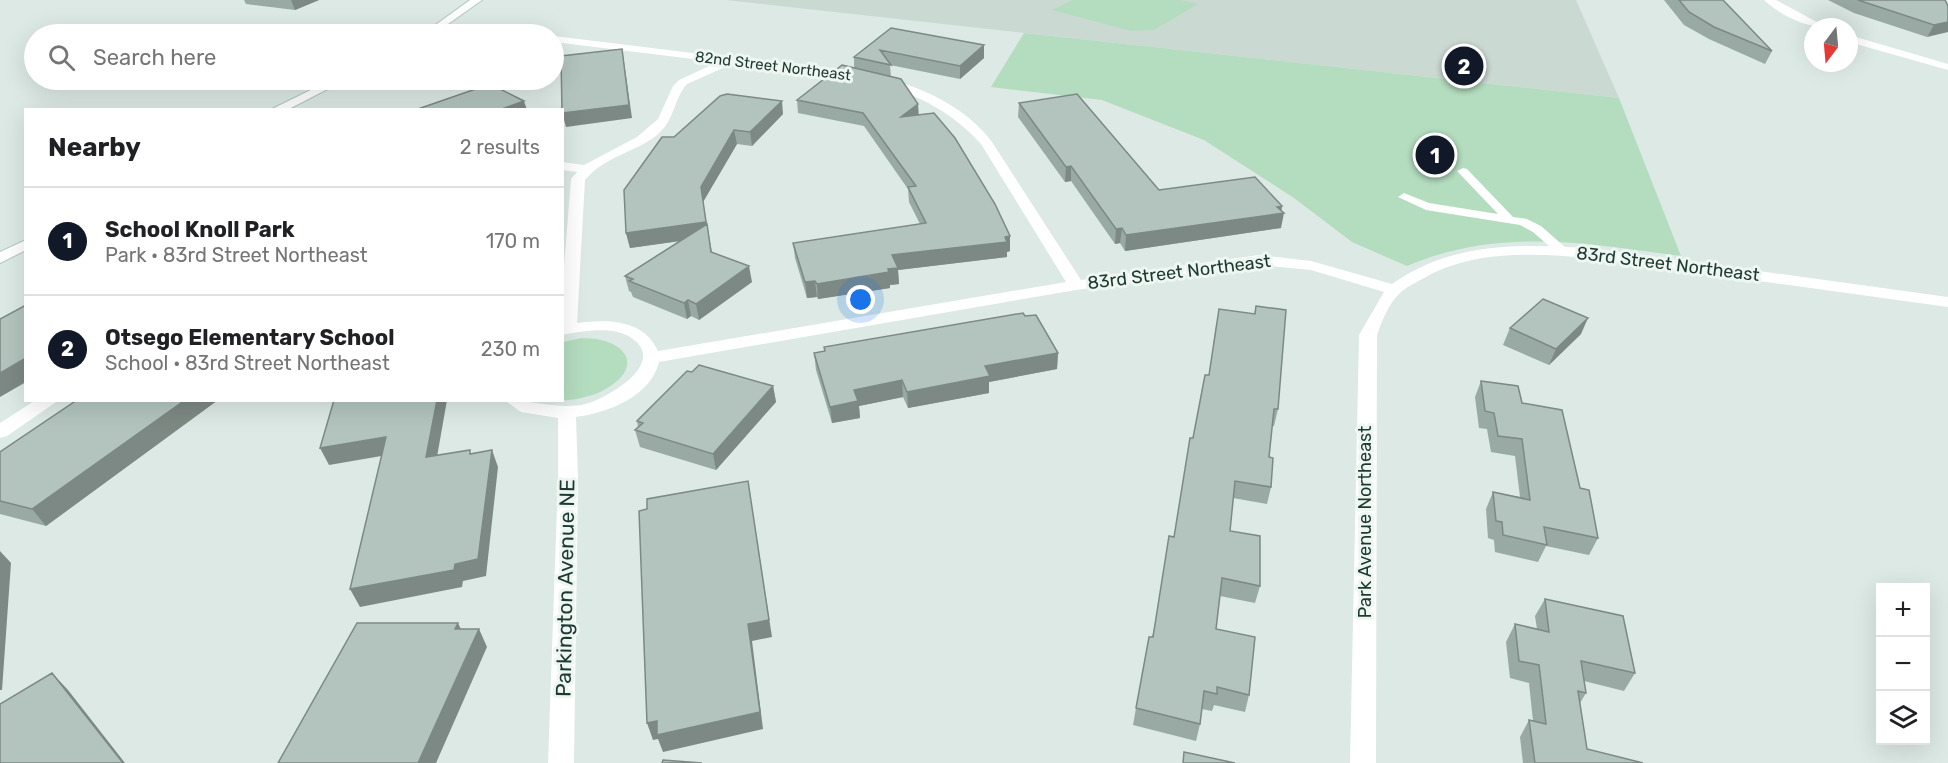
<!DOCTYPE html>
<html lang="en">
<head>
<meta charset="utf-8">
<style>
	body { margin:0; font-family:Rubik,sans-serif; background:#f6f6f6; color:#202124 }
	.controls { position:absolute; right:18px; bottom:18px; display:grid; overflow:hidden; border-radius:0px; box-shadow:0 6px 24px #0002 }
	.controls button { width:54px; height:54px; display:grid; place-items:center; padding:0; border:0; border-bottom:2px solid #e0e0e0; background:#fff; color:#202124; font:30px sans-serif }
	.compass { position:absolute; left:1804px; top:18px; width:54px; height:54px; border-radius:50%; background:#fff; box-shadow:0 6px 24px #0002; rotate:196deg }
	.you { position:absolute; left:861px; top:300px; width:21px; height:21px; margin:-15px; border:4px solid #fff; border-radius:50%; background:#1a73e8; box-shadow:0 0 0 9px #1a73e833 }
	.badge { display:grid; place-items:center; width:39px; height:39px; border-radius:50%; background:#111827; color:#fff; font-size:20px; font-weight:700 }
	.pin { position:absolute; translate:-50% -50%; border:3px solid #fff; box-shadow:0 2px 6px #0006 }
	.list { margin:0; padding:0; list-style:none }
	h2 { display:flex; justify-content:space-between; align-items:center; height:78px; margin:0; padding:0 24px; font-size:26px }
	h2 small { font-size:20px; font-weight:400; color:#757577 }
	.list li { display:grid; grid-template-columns:39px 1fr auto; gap:18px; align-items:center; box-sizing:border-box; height:108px; padding:0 24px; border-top:2px solid #e0e0e0 }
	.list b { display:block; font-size:22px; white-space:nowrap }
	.list p { margin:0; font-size:20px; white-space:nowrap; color:#757577 }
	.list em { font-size:20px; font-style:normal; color:#757577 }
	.icon { flex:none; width:33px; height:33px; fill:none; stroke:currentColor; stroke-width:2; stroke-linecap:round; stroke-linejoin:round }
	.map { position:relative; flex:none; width:1948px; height:763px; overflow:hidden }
	.search { position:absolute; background:#fff; box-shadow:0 6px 24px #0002; left:24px; top:24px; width:540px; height:66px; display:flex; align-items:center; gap:15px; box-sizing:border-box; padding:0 21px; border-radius:33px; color:#757577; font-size:22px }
	.panel { position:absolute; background:#fff; box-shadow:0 6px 24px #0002; left:24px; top:108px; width:540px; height:294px; border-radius:0px }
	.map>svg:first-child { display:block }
</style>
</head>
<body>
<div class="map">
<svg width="1948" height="763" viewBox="0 0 1948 763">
	<rect width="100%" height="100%" fill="#dce9e4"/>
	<!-- built -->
	<path fill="#cbd9d3" d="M 726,0 L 1576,0 L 1619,98 L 1024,33 Z"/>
	<!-- green -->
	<path fill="#b4dcbf" d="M 1073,0 L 1180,0 L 1198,4 L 1154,30 L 1131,31 L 1052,10 Z
		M 1024,33 L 1619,98 L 1681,256 C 1586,243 1499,227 1407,266 L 1352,242 L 1294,198 L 1204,140 L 1102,100 L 991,87 Z
		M 582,338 C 628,338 647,369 600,392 C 584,399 567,401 549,401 L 562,400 L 563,342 Z"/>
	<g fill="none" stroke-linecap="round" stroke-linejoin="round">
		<!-- secondary casing -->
		<g stroke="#afc9c0" stroke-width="2">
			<path id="secondary" d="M 470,0 L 482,0 L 434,34 L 423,34 Z
				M 331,80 L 345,80 L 287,110 L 270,110 Z
				M 26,240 L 26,250 L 0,263 L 0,252 Z"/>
		</g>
		<!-- service -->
		<path fill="#fff" fill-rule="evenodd" d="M 1463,168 L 1467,169 L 1513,217 L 1527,219 L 1541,226 L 1566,248 L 1568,251 L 1566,254 L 1558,254 L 1533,232 L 1520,225 L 1426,210 L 1398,197 L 1404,193 L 1429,203 L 1498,214 L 1459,173 L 1457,171 Z"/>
		<!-- minor -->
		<path fill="#fff" fill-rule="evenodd" d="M 1764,0 L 1776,0 L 1826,27 C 1805,27 1780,15 1764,0 Z
			M 1849,35 L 1948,64 L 1948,70 L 1849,42 Z
			M 554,36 L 855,73 L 861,76 L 855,79 L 732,64 L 687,84 C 673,100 675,121 656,136 C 633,153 604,157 585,180 L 577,323 C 607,319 644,319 658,351 L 1066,282 L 981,144 C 953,113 920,96 881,84 L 879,82 L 885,78 C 926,89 967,108 992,142 L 1081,280 L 1259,255 L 1311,261 L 1392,284 C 1454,240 1527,244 1599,249 L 1948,297 L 1948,307 L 1599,259 C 1541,254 1479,248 1426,277 C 1417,282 1406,287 1399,294 C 1388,305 1382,321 1377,335 L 1376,763 L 1350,763 L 1359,335 L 1384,292 L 1311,270 L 1259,265 L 1076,290 L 659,362 C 651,396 608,413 576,417 L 578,479 L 574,763 L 548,763 L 558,479 L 558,418 L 521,412 L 504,400 C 532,400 558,410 586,404 C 608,398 670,362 630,337 C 612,326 583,331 562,335 L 562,291 L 571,179 L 577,172 L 562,170 L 562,162 L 584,165 L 637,137 L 658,119 L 673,86 L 679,80 L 718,62 L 554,42 Z
			M 36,400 L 59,400 L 7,436 L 0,438 L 0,423 Z"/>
		<!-- secondary -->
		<use href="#secondary" fill="#fff" fill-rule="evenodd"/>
	</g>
	<!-- wall -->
	<path fill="#99a9a3" d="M 244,0 L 319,0 L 295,10 L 246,4 Z
		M 1664,0 L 1723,0 L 1772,51 L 1765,64 L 1709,39 L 1684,25 Z
		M 1828,0 L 1945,0 L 1948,6 L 1927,37 L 1854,13 Z
		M 891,28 L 984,58 L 960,79 L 890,65 L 891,77 L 919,115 L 1010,251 L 1007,252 L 1007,257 L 898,270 L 899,284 L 890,285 L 890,288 L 818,299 L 817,297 L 807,298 L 795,258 L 793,243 L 920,224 L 909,202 L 908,189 L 864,126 L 798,113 L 797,100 L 854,68 L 854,57 Z
		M 1019,103 L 1159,190 L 1281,211 L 1281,228 L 1125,251 L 1120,243 L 1115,244 L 1071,181 L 1065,182 L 1018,117 Z
		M 783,114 L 752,146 L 737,144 L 703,202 L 712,252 L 752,282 L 699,320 L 691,316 L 687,319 L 633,297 L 631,292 L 629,291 L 625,276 L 679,241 L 630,248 L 626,233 L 674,137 Z
		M 1256,306 L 1278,409 L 1274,426 L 1272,426 L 1269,457 L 1271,487 L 1267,504 L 1233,498 L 1230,531 L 1260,586 L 1255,603 L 1220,596 L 1216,629 L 1249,695 L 1245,712 L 1214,705 L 1212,711 L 1202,709 L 1200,724 L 1196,741 L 1133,725 L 1136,708 L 1152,637 L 1174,537 L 1193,438 L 1209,375 L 1216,325 L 1254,314 Z
		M 1025,316 L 1058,353 L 1057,369 L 989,382 L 989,393 L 908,408 L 903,397 L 859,406 L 860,418 L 832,423 L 816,370 L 814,353 L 825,351 L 824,347 Z
		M 1510,328 L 1581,334 L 1549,365 L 1503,345 Z
		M 692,372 L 773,386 L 776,402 L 716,470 L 640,447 L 635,430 L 638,427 L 637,421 Z
		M 1481,381 L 1522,403 L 1580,488 L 1598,538 L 1589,555 L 1546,546 L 1538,562 L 1495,552 L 1494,540 L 1488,538 L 1486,509 L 1493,492 L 1520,497 L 1515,456 L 1491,452 L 1487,429 L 1479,428 L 1475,397 Z
		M 77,400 L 218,400 L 46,526 L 0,514 L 0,452 Z
		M 1545,599 L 1635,673 L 1624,691 L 1584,681 L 1586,693 L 1580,703 L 1587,749 L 1643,763 L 1523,763 L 1520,737 L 1529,720 L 1533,721 L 1529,683 L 1510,678 L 1506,642 L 1515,624 L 1537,629 L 1535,616 Z"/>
	<!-- shaded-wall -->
	<path fill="#7d8984" d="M 291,0 L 319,0 L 295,10 Z
		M 1948,22 L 1948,32 L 1927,37 L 1934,25 Z
		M 984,45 L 984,58 L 960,79 L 960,66 Z
		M 622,49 L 624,62 L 632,118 L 566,127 L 562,113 Z
		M 524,101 L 527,110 L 499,110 Z
		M 782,101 L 783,114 L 752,146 L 750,132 Z
		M 918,104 L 919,117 L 901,117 Z
		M 734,130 L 737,144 L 703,202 L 714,267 L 709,237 L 630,248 L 626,233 L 701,187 Z
		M 1071,166 L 1071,181 L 1065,182 L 1066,167 Z
		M 1282,206 L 1281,214 L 1284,213 L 1281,228 L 1125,251 L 1126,235 Z
		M 1122,228 L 1120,243 L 1115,244 L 1116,229 Z
		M 1010,236 L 1010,251 L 1007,252 L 1007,257 L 898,270 L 899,284 L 890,285 L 890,288 L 818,299 L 817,284 L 888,269 L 892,255 Z
		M 749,266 L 752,282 L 699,320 L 696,304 Z
		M 815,281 L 817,297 L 807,298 L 805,282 Z
		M 688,300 L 691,316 L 687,319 L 684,303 Z
		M 1588,318 L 1581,334 L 1549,365 L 1556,349 Z
		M 1058,353 L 1057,369 L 989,382 L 989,393 L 908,408 L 907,392 L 985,366 Z
		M 26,358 L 26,382 L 0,397 L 0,373 Z
		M 902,380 L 903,397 L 859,406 L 860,418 L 832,423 L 830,407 L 854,390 Z
		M 773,386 L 776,402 L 716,470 L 713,454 Z
		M 185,400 L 218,400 L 46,526 L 32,509 Z
		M 437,400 L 447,400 L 434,474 L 426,457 Z
		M 386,437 L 393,454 L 329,465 L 320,448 Z
		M 492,450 L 498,467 L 486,576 L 463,581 L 462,587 L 360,607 L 350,589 L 455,564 Z
		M 748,481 L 772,637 L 752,641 L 763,729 L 663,752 L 658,739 L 653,740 L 647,723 Z
		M 0,551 L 11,563 L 2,690 L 0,690 Z
		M 458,623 L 466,640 L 455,629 Z
		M 479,629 L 487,647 L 436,763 L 418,763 Z
		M 52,673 L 68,690 L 125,763 L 123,763 Z"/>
	<!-- building -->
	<path fill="#b2c4bd" stroke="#7d8984" stroke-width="1.5" d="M 1679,0 L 1723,0 L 1772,51 L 1714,27 L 1689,12 Z
		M 1858,0 L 1945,0 L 1948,6 L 1948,22 L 1934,25 Z
		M 891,28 L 984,45 L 960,66 L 880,50 L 891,65 L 854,57 Z
		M 622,49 L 629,105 L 562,113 L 561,56 Z
		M 842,65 L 901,79 L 918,104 L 901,117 L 934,113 L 955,138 L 995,204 L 1010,236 L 1005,237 L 1007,242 L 892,255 L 898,268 L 888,269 L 889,272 L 817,284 L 815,281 L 805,282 L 793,243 L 926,223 L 908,187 L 916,186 L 863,113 L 797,100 Z
		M 490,84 L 524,101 L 499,110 L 415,110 Z
		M 727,94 L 782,101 L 750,132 L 734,130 L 701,187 L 706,222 L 626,233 L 624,190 L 662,137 L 674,137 L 720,96 Z
		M 1077,94 L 1159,190 L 1255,177 L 1282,206 L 1277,207 L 1284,213 L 1126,235 L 1122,228 L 1116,229 L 1071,166 L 1066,167 L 1019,103 Z
		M 707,224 L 711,252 L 749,266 L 696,304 L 688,300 L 684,303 L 629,281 L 633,279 L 625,276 Z
		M 1543,299 L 1588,318 L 1556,349 L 1510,328 Z
		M 26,305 L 26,358 L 0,373 L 0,319 Z
		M 1256,306 L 1286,310 L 1278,409 L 1274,409 L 1269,457 L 1273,458 L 1271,487 L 1235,481 L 1230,531 L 1260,536 L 1260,586 L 1222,578 L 1216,629 L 1255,637 L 1249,695 L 1217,687 L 1217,694 L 1204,691 L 1200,724 L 1136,708 L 1149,637 L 1153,637 L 1169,536 L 1174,537 L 1190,438 L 1193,438 L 1205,375 L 1209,375 L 1219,309 L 1255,314 Z
		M 1023,313 L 1025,316 L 1036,315 L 1058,353 L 985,366 L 990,376 L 907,392 L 902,380 L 854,390 L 858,401 L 830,407 L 814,353 L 825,351 L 824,347 Z
		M 699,365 L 773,386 L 713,454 L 635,430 L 643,423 L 637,421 L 687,371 L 692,372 Z
		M 1481,381 L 1518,386 L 1522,403 L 1562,410 L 1580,488 L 1589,490 L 1598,538 L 1544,527 L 1547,545 L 1503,535 L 1502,522 L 1496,521 L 1493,492 L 1530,500 L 1522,439 L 1498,436 L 1494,413 L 1485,411 Z
		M 77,400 L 185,400 L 32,509 L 0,501 L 0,452 Z
		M 334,400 L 437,400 L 426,457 L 470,450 L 470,454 L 492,450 L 478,559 L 455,564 L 454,570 L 350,589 L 386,437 L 320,448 Z
		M 748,481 L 769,620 L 748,624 L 760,712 L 657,735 L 657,721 L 647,723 L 639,511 L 647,509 L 647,499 Z
		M 1545,599 L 1623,616 L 1635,673 L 1581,661 L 1586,693 L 1578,691 L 1587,749 L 1643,763 L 1535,763 L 1529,720 L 1546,724 L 1539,665 L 1519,661 L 1515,624 L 1549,632 Z
		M 357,623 L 458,623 L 455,629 L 479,629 L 418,763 L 278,763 Z
		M 52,673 L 123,763 L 0,763 L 0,704 Z
		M 1184,752 L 1235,763 L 1183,763 Z
		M 663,760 L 702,763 L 662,763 Z"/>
	<g text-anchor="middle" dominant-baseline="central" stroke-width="6" stroke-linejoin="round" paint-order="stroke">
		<!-- far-street labels -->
		<g font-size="15" fill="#1e3932" stroke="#edf6f1">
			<text transform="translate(773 66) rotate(7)">82nd Street Northeast</text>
		</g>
		<!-- street labels -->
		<g font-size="18" fill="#1e3932" stroke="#edf6f1">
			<text transform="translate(1668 264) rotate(7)">83rd Street Northeast</text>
			<text transform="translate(1179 272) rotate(-7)">83rd Street Northeast</text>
			<text transform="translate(1365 522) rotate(-90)">Park Avenue Northeast</text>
		</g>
		<!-- near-street labels -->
		<g font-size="21" fill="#1e3932" stroke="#edf6f1">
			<text transform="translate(565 588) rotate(-89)">Parkington Avenue NE</text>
		</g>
	</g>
</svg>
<div class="controls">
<button>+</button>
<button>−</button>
<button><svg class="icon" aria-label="layers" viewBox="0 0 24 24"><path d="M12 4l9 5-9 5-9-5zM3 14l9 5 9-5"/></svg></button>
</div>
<svg class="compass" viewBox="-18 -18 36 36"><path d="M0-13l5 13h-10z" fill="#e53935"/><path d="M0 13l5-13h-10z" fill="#757577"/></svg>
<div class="you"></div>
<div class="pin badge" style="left:1435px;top:155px">1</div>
<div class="pin badge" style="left:1464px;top:66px">2</div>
<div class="search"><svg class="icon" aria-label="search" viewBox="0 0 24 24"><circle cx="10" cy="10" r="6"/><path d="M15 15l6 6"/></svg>Search here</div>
<section class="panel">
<h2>Nearby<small>2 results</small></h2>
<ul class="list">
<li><span class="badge">1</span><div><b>School Knoll Park</b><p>Park · 83rd Street Northeast</p></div><em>170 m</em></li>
<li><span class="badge">2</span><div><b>Otsego Elementary School</b><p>School · 83rd Street Northeast</p></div><em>230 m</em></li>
</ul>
</section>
</div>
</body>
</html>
